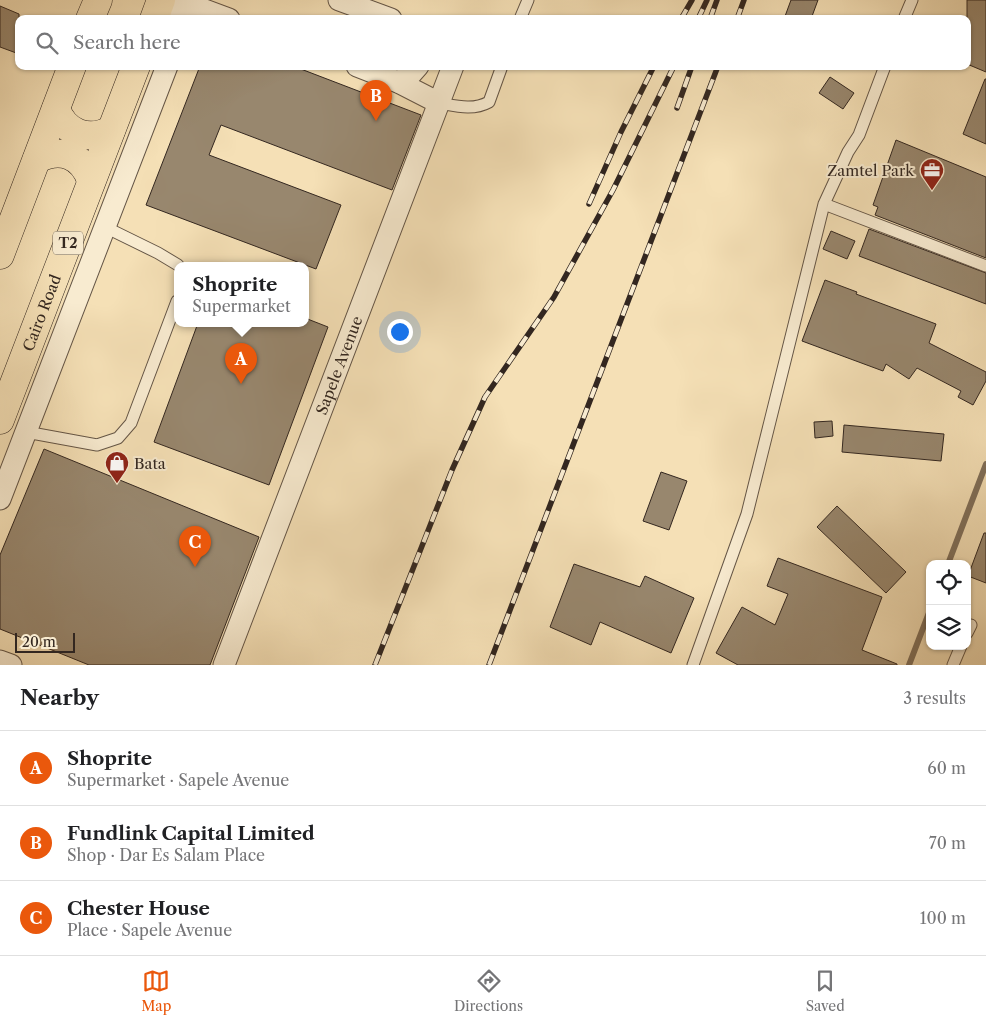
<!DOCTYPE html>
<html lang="en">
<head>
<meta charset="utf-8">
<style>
	body { margin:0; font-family:"Libre Caslon Text",serif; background:#f6f6f6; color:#202124 }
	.controls { position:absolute; right:15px; bottom:15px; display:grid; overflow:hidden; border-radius:10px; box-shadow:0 1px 4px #0004 }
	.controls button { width:45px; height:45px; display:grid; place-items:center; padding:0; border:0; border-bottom:1px solid #e0e0e0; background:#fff; color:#202124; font:25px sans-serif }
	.scale { position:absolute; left:15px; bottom:12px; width:60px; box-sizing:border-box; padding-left:5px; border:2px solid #332720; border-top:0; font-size:14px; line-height:18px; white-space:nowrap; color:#332720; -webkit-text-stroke:4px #f8ebd0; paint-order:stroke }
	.you { position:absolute; left:399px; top:331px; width:18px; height:18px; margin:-12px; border:4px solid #fff; border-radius:50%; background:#1a73e8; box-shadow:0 0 0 8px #1a73e833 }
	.badge { display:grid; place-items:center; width:32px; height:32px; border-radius:50%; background:#ea580c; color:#fff; font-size:16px; font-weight:700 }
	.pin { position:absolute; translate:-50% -41px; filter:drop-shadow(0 1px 2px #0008) }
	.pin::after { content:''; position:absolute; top:26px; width:18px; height:15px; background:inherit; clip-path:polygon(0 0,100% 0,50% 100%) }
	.popup { position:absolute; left:174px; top:262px; width:135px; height:65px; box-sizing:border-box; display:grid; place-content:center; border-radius:10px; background:#fff; filter:drop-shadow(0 1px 4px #0005); font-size:16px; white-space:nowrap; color:#757577 }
	.popup b { font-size:19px; color:#202124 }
	.popup::after { content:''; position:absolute; left:50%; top:100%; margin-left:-10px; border:10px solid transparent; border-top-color:#fff }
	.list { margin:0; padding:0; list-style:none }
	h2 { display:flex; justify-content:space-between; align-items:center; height:65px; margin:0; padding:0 20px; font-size:21px }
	h2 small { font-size:16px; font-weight:400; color:#757577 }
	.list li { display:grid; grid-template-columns:32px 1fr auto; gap:15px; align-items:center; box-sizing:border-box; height:75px; padding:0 20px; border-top:1px solid #e0e0e0 }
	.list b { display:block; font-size:19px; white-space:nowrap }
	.list p { margin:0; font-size:16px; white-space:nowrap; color:#757577 }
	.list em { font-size:16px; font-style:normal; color:#757577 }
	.icon { flex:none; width:28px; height:28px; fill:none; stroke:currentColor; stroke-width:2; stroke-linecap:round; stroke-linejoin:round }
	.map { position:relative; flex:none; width:986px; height:665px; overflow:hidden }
	.search { position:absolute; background:#fff; box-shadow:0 1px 4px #0004; left:15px; right:15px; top:15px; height:55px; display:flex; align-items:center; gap:12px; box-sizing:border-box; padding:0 18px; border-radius:10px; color:#757577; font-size:19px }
	.sheet { height:290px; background:#fff }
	nav { display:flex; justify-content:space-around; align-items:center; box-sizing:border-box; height:70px; border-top:1px solid #e0e0e0; background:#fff; font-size:14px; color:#757577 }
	nav a { display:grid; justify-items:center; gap:2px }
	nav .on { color:#ea580c }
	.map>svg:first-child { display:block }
</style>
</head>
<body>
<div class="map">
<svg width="986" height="665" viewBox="0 0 986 665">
	<rect width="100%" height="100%" fill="#f5e0b6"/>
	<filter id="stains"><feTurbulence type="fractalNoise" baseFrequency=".004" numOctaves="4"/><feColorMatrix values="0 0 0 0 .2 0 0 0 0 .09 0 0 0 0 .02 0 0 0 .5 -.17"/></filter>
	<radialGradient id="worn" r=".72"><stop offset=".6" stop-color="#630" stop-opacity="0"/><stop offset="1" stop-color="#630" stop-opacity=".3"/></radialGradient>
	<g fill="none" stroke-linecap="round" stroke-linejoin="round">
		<!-- stream -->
		<path stroke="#80705b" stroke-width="6" d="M 948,564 L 986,464
			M 909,665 L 930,610"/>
	</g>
	<!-- building -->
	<path fill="#98876e" stroke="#332720" d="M 791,0 L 818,0 L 811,19 L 784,19 Z
		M 967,0 L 986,0 L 986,72 L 967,64 Z
		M 0,6 L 19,14 L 19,54 L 0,47 Z
		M 200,66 L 293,66 L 421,115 L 392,190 L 221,125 L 209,155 L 341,205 L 316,269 L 146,205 Z
		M 830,77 L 854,93 L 843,109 L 819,93 Z
		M 985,79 L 986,79 L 986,144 L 963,134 Z
		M 896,140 L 986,177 L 986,258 L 875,215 L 878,207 L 873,205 Z
		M 869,229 L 986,273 L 986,304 L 859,256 Z
		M 831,231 L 855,241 L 847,259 L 823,249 Z
		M 825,280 L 857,292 L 856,294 L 936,324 L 929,343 L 986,372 L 986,381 L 973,405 L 958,397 L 961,391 L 917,368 L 909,379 L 886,364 L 883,371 L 802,341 Z
		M 305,318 L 328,327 L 269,485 L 154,442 L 198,323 L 305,323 Z
		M 832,421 L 833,436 L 815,438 L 814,422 Z
		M 844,425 L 944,434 L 941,461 L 842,452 Z
		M 44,449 L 259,537 L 210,665 L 89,665 L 0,629 L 0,555 Z
		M 661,472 L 687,481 L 669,530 L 643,521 Z
		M 837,506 L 906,572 L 886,593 L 817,527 Z
		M 984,533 L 986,533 L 986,583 L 968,576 Z
		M 778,558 L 882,597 L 862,650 L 897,664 L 897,665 L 738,665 L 716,653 L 742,607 L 775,625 L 788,594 L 767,586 Z
		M 574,564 L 640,587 L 645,576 L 694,598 L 671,653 L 600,622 L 591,645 L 550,627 Z"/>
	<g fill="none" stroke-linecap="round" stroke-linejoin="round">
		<!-- service casing -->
		<g stroke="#645546" stroke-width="13">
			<path id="service" d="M 520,19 L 528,0
				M 904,19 L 912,0
				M 439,103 C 456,106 473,111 489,102 L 502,66
				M 824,204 L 986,266
				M 105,227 L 158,253 L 178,265
				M 26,432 L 97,445 L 118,438 L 131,423 L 177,301
				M 967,633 L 971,625
				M 693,665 L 747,514 L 824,204 L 848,152 L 859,135 L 885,66
				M 953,665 L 961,646"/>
		</g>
		<!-- minor casing -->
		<g stroke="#645546" stroke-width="23">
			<g id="minor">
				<path d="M 339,0 L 391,19"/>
				<path d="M 156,15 L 191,5 L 229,19"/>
				<path d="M 357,66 L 398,82 L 439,103"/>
				<path d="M 398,82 L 410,75 L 418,66"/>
				<path d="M 0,499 L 167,66"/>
				<path d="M 0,661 L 11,665"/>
				<path id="s1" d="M 224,665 L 453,66"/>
			</g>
		</g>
		<!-- primary casing -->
		<g stroke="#332720" stroke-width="29">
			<g id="primary">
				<path d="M 90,19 L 98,0"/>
				<path d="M 154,19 L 161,0"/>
				<path d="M 56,109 C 65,133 88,142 111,130"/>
				<path d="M 37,159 C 61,147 82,155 91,180"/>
				<path d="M 0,255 L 72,66"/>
				<path id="s2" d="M 0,420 L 136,66"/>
			</g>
		</g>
		<!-- service -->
		<use href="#service" stroke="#f8ebd0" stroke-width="11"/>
		<!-- minor -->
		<use href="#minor" stroke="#f8ebd0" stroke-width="21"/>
		<!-- primary -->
		<use href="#primary" stroke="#f5e0b6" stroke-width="28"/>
		<!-- rail casing -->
		<g stroke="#332720" stroke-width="5.5">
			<path id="rail" d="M 681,19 L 692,0
				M 698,19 L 707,0
				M 710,19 L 717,0
				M 737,19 L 744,0
				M 677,108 L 692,66
				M 589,204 L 621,132 L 654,66
				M 375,665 L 452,470 L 485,397 L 554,297 L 613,190 L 674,66
				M 489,665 L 718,66"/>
		</g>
		<!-- rail -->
		<use href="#rail" stroke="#f8ebd0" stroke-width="4" stroke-dasharray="11" stroke-linecap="butt"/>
	</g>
	<!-- icons -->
	<defs>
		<g id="office-pin" transform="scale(1.25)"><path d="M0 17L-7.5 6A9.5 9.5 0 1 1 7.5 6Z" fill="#8f2418" stroke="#f8ebd0"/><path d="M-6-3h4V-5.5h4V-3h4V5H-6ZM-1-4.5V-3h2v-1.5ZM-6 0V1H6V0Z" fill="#fff"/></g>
		<g id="shop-pin" transform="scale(1.25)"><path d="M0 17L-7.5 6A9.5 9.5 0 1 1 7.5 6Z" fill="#8f2418" stroke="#f8ebd0"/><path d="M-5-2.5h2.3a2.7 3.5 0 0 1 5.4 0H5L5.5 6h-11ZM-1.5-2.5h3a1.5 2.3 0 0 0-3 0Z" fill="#fff"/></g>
	</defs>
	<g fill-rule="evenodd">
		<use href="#office-pin" x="932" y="170"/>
		<use href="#shop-pin" x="117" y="463"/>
	</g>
	<g text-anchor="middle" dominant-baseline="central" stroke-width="4" stroke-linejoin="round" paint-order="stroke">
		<!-- shield labels -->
		<rect fill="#f8ebd0" stroke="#6e6255" stroke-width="1" x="53" y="231.5" width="30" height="23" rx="4"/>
		<g font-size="14" font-weight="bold" fill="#332720">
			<text x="68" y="243">T2</text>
		</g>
		<!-- poi labels -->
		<g font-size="15" fill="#332720" stroke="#f8ebd0" text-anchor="end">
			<text x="914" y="170">Zamtel Park</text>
			<text x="134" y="463" text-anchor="start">Bata</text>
		</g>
		<!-- street labels -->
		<g font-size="15" fill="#332720" stroke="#f8ebd0">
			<text stroke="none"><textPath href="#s2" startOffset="115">Cairo Road</textPath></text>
			<text stroke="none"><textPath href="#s1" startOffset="321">Sapele Avenue</textPath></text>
		</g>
	</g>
	<rect width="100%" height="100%" filter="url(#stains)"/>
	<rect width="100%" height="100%" fill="url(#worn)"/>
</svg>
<div class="controls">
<button><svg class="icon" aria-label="locate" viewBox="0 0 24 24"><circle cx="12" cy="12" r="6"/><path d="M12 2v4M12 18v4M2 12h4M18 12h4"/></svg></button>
<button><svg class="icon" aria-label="layers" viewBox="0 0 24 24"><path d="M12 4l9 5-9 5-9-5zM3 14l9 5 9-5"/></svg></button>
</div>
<div class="scale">20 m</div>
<div class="you"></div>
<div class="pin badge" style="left:241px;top:384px">A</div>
<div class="popup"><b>Shoprite</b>Supermarket</div>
<div class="pin badge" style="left:376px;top:121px">B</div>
<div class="pin badge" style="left:195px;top:567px">C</div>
<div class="search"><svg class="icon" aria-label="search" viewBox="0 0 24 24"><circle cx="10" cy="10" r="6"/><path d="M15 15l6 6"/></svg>Search here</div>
</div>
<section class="sheet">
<h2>Nearby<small>3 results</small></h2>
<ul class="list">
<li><span class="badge">A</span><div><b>Shoprite</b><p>Supermarket · Sapele Avenue</p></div><em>60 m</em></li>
<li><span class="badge">B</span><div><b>Fundlink Capital Limited</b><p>Shop · Dar Es Salam Place</p></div><em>70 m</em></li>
<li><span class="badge">C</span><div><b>Chester House</b><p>Place · Sapele Avenue</p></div><em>100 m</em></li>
</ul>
</section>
<nav>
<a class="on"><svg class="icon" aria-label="map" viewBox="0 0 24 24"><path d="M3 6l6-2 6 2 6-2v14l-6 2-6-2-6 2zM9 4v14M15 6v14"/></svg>Map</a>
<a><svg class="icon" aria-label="directions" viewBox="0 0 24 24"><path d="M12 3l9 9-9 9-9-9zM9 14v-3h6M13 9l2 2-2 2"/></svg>Directions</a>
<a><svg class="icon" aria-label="saved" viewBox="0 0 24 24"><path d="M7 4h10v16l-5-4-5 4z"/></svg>Saved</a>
</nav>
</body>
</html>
